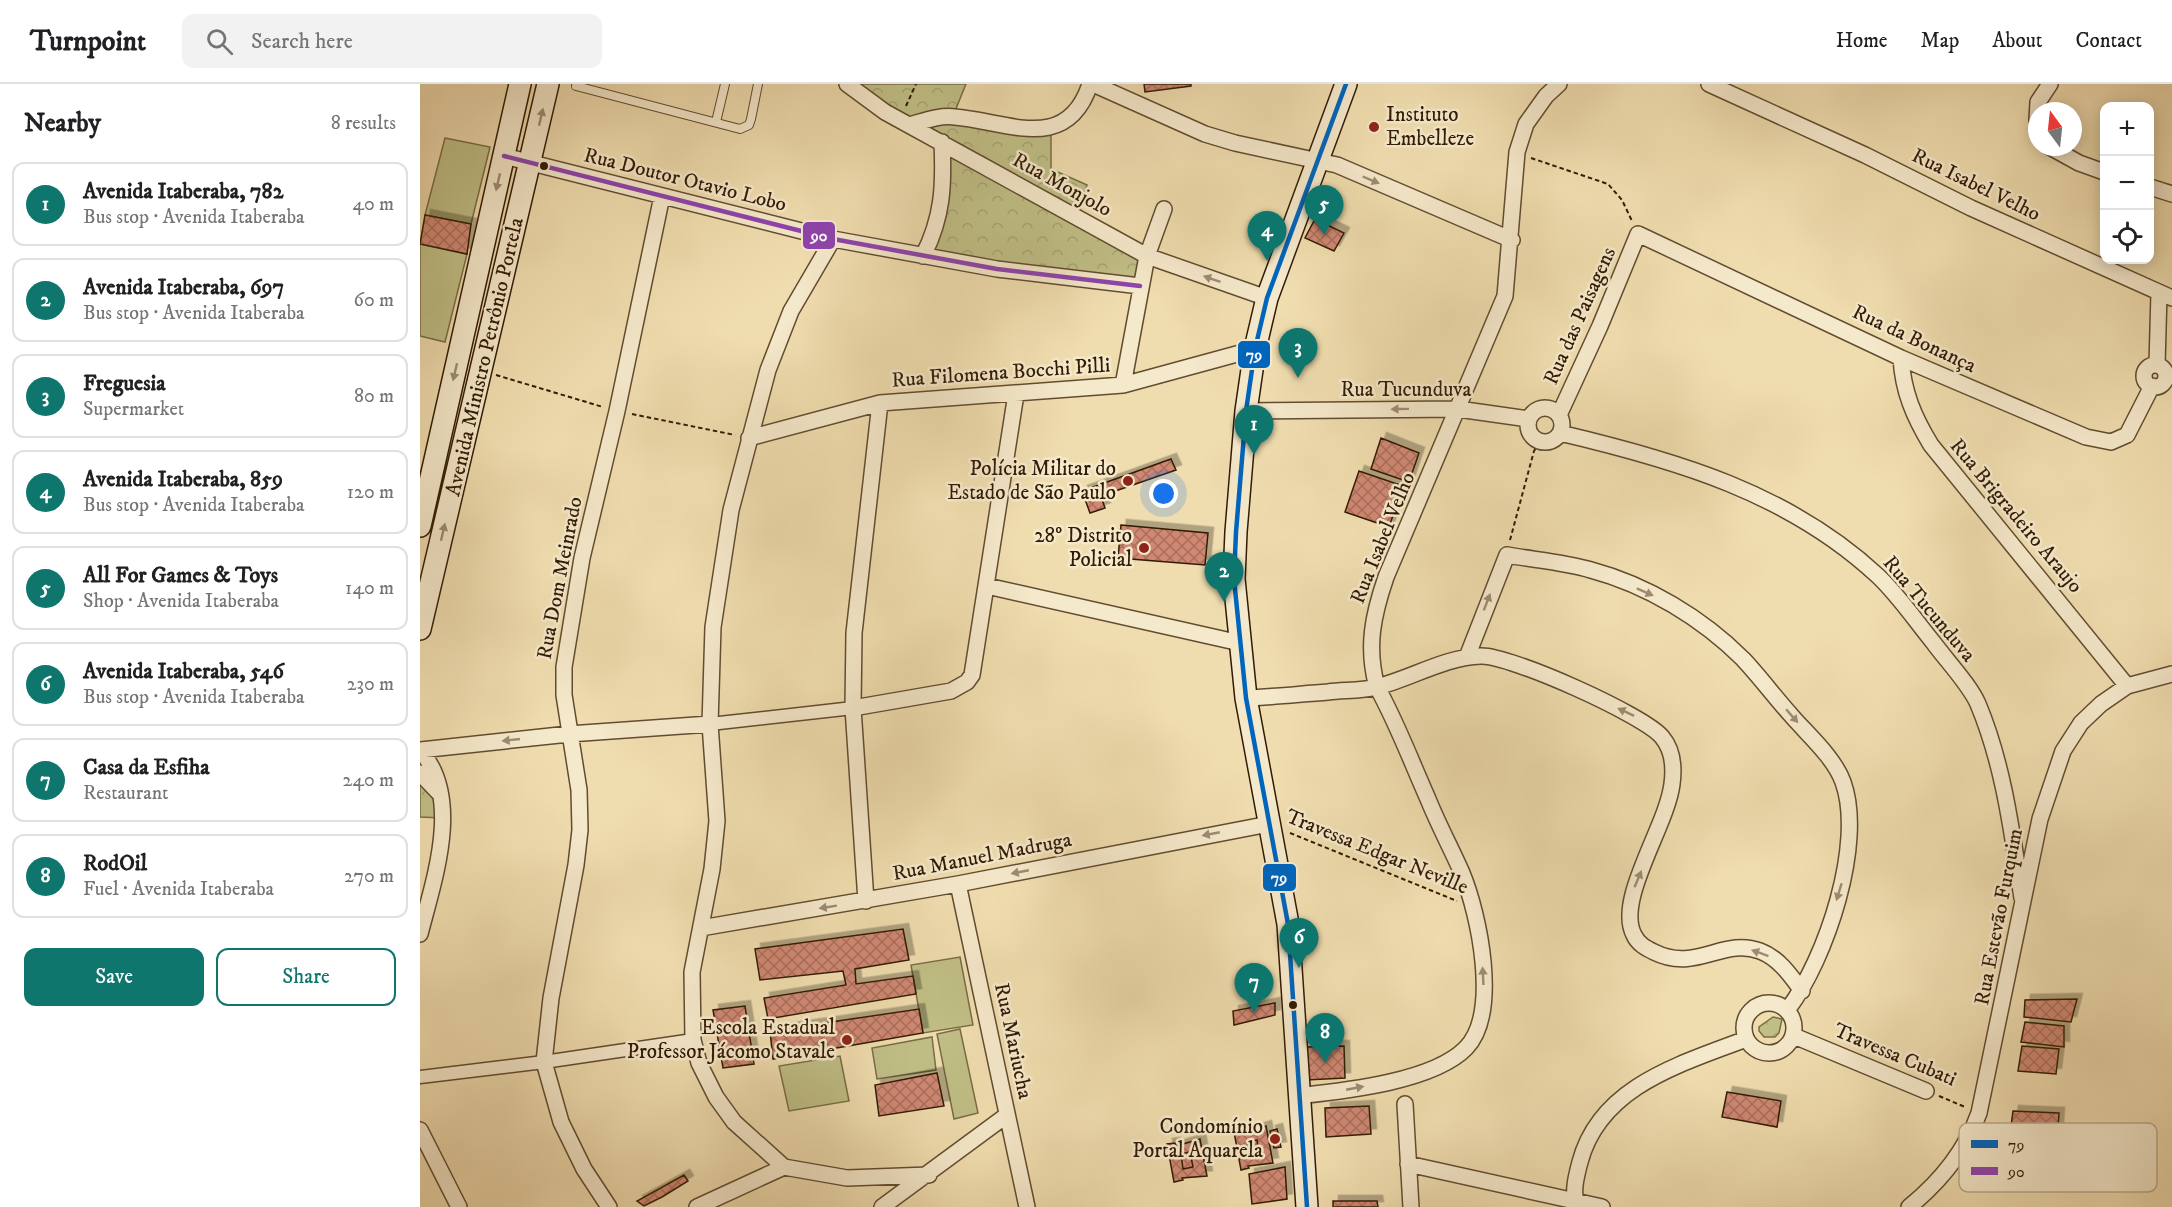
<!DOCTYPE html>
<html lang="en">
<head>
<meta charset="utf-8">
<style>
	body { margin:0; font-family:"IM FELL DW Pica",serif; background:#f2f2f2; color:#202124 }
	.controls { position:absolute; right:18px; top:18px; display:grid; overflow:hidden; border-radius:12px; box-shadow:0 3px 15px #0003 }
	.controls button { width:54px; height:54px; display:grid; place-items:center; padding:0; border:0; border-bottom:2px solid #e0e0e0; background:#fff; color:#202124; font:30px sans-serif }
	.compass { position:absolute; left:1608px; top:18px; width:54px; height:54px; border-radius:50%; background:#fff; box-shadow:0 3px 15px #0003; rotate:345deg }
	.you { position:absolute; left:744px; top:410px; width:21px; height:21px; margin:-15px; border:4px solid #fff; border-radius:50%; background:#1a73e8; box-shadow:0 0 0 9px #1a73e833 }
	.badge { display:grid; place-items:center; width:39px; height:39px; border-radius:50%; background:#0f766e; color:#fff; font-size:20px; font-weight:700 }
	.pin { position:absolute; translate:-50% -50px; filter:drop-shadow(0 2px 3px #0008) }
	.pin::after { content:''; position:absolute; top:32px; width:21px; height:18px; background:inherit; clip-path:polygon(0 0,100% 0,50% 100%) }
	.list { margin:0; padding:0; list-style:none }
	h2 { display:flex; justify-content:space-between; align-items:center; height:78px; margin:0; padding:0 24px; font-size:26px }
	h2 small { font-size:20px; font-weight:400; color:#757577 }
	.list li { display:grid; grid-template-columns:39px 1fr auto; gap:18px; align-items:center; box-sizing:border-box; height:84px; margin:0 12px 12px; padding:0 12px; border:2px solid #e0e0e0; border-radius:12px }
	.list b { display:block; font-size:22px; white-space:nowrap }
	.list p { margin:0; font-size:20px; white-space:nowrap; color:#757577 }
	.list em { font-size:20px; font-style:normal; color:#757577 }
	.actions { display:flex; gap:12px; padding:18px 24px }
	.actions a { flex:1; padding:14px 0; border:2px solid #0f766e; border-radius:12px; text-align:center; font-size:21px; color:#0f766e }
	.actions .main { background:#0f766e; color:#fff }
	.icon { flex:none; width:33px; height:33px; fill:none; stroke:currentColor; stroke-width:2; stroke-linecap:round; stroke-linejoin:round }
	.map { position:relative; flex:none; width:1752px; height:1123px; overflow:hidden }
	header { display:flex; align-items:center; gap:36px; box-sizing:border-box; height:84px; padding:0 30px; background:#fff; border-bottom:2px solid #e0e0e0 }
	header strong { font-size:28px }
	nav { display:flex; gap:33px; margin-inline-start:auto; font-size:21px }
	.search { width:420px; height:54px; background:#f2f2f2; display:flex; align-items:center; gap:15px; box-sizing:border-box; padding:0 21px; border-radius:12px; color:#757577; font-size:22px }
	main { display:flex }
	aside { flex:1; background:#fff }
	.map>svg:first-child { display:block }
</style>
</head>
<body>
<header>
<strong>Turnpoint</strong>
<div class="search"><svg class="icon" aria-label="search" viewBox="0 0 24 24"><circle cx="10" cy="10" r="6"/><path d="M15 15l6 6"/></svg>Search here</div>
<nav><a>Home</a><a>Map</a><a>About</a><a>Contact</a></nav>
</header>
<main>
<aside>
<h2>Nearby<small>8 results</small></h2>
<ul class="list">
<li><span class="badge">1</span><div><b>Avenida Itaberaba, 782</b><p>Bus stop · Avenida Itaberaba</p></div><em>40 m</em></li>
<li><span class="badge">2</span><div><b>Avenida Itaberaba, 697</b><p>Bus stop · Avenida Itaberaba</p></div><em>60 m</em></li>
<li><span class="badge">3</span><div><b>Freguesia</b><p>Supermarket</p></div><em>80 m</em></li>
<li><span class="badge">4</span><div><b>Avenida Itaberaba, 859</b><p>Bus stop · Avenida Itaberaba</p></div><em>120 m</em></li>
<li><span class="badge">5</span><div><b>All For Games &amp; Toys</b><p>Shop · Avenida Itaberaba</p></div><em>140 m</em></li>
<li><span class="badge">6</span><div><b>Avenida Itaberaba, 546</b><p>Bus stop · Avenida Itaberaba</p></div><em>230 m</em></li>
<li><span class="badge">7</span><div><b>Casa da Esfiha</b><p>Restaurant</p></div><em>240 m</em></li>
<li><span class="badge">8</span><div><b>RodOil</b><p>Fuel · Avenida Itaberaba</p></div><em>270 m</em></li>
</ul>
<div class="actions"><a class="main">Save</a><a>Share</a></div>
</aside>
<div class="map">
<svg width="1752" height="1123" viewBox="0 0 1752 1123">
	<defs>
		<pattern id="park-crowns" width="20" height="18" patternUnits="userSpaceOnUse" patternTransform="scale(1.5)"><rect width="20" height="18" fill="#c0bf86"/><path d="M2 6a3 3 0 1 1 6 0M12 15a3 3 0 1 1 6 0" fill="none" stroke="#a5a472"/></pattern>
		<pattern id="building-cross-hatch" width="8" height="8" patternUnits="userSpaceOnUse" patternTransform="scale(1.5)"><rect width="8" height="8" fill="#d08873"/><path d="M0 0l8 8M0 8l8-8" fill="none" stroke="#a96e5c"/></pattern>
		<filter id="shadow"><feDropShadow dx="5.5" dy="-5.5" stdDeviation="0" flood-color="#0004"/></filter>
	</defs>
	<rect width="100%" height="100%" fill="#f0ddaf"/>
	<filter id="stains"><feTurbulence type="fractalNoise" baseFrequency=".00333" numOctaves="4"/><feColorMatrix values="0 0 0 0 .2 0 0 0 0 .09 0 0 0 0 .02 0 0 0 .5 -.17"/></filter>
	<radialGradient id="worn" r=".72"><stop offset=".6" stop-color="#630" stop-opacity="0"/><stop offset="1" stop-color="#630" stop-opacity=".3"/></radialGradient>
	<!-- park -->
	<path fill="url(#park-crowns)" stroke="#796d46" stroke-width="1.5" d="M 427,0 L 546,0 L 533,32 L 631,42 L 631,85 L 667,101 L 658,134 L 727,172 L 720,202 L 503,172 L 514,149 L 522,59 Z
		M 0,685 L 8,695 L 21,734 L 0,733 Z
		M 1353,933 L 1362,935 L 1359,949 L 1355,953 L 1344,953 L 1339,947 L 1339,943 Z"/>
	<!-- pitch -->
	<path fill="#c0bf86" stroke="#796d46" stroke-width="1.5" d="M 25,54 L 70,63 L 51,140 L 5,131 Z
		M 0,160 L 47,170 L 25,258 L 0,252 Z
		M 540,873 L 553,941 L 503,949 L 491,881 Z
		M 540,945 L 558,1029 L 534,1035 L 517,950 Z
		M 512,953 L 516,986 L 457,995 L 452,964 Z
		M 420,972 L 429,1017 L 369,1027 L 359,982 Z"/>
	<!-- building -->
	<path fill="url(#building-cross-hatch)" stroke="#321b05" stroke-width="1.5" filter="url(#shadow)" d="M 724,0 L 771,0 L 771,2 L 725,8 Z
		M 5,131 L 51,140 L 47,170 L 0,160 Z
		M 895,135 L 924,149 L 914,167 L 885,154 Z
		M 961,354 L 999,369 L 989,398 L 951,385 Z
		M 751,375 L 756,386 L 681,412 L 685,424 L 670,429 L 662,407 Z
		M 939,387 L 983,402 L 969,443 L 925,428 Z
		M 701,441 L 788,449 L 785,481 L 698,474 Z
		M 483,845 L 489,876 L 435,885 L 436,900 L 493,892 L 496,910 L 348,935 L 344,914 L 426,901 L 423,887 L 340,896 L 335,865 Z
		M 1657,915 L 1651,938 L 1604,933 L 1605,916 Z
		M 855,919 L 855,931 L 814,941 L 813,927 Z
		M 325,922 L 334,980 L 303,984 L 293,926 Z
		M 499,925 L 503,949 L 353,975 L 350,947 Z
		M 1605,938 L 1644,942 L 1644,963 L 1601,958 Z
		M 924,962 L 925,994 L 886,996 L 886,963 Z
		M 1602,962 L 1639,965 L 1636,990 L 1598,987 Z
		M 517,989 L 524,1022 L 459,1032 L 455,1001 Z
		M 1307,1008 L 1361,1017 L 1357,1043 L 1302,1033 Z
		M 949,1022 L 951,1050 L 906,1053 L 905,1024 Z
		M 1593,1027 L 1639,1029 L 1637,1058 L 1589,1057 Z
		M 846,1042 L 853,1079 L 828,1082 L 829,1084 L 821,1086 L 814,1048 L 822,1047 L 822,1049 Z
		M 857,1045 L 861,1063 L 854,1064 L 850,1047 Z
		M 780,1055 L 787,1092 L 762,1094 L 763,1096 L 754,1098 L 747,1060 L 755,1059 L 756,1062 Z
		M 837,1056 L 839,1071 L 830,1073 L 827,1058 Z
		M 770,1068 L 773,1083 L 763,1085 L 761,1070 Z
		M 865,1083 L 867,1115 L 832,1120 L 829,1090 Z
		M 264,1091 L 268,1097 L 242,1113 L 224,1122 L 217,1117 Z
		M 913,1117 L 957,1117 L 958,1123 L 913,1123 Z"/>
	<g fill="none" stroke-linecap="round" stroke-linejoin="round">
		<!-- service casing -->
		<g stroke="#624c30" stroke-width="10">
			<path id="service" d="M 156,2 L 320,45 L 329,41 L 331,35 L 338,0
				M 296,38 L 305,0"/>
		</g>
		<!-- pedestrian casing -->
		<g stroke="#624c30" stroke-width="15">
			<path id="pedestrian" d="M 290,640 L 433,624
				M 0,993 L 124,978 L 273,956"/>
		</g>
		<!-- minor casing -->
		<g stroke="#624c30" stroke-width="18">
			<path id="minor" d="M 427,0 L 465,28 L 727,172 L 847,214
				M 673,0 L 785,50 L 815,59 L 917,81 L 1092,156
				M 1289,0 L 1445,71 L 1551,124 L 1752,214
				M 1617,36 L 1618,18 L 1630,0
				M 489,41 C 504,37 519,31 535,33 C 586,37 647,71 670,0
				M 1630,63 L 1659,79 L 1684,88
				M 84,72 L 413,155 L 577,185 L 720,202
				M 1730,103 L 1752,110
				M 413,155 L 371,227 L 348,286 L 311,426 L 293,543 L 290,640 L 297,737 L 292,785 L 272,888 L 273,956 L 279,979 L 296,1013 L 314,1038 L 364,1083 L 427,1094 L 509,1091
				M 503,172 C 523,133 524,101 522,58
				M 1481,274 C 1483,308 1494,333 1511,361 L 1707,602
				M 1737,281 L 1739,209
				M1724 292a11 11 0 1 1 22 0a11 11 0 1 1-22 0Z
				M 703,301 L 727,172 L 744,125
				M1108 341a17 17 0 1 1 34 0a17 17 0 1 1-34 0Z
				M 826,327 L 1038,325 L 1109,335
				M 1139,331 L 1180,242 L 1218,150 L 1481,274 L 1666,353 L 1691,358 L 1707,351 L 1732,302
				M 1140,349 C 1255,376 1369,409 1458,492 C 1479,512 1495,536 1513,558 C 1526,576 1550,601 1558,620 C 1584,682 1592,749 1602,814
				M 329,354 L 460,319 L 703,301 L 835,265
				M 567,502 L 820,559
				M 1047,573 L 1087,471 C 1115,476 1144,478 1171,486 C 1227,501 1282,534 1323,575 C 1339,592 1354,612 1370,630 C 1387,650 1414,673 1423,698 C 1445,759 1406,875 1368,925
				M 826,614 C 853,613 880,610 908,608 C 924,606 941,607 957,603 C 992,594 1025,573 1061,572 C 1090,571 1224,631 1242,653 C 1253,666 1254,685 1252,700 C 1247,742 1195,816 1214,851 C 1218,860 1226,864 1234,868 C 1276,889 1303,853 1340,867 C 1359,874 1371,892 1382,907
				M 433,624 L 531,607 L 547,598 L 552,591 L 596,310
				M 0,666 L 149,650 L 290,640
				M 0,666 C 43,714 14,795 0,850
				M 0,689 L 20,710
				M 538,800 L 607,1123
				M 446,817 L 433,624 L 434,549 L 460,319
				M 281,844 L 538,800 L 849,740
				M1324 944a25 25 0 1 1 50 0a25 25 0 1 1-50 0Z
				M 1374,952 L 1506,1007
				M 877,1012 C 923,1007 1013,998 1046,964 C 1080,929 1059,830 1042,789 C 1031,764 1018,740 1008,715 C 991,677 977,639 957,603 C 946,563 953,531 966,493 L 1085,212 L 1097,68 L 1106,40 L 1126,12 L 1139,0
				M 985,1020 L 991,1123
				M 0,1046 L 39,1123
				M 988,1080 L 1182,1123
				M 189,1123 L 164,1085 L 141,1038 L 124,978 L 131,914 L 156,781 L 160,746 L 159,706 L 144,611 L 144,583 L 162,474 L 197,327 L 242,112
				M 277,1123 L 364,1083
				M 462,1123 L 587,1031
				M 1157,1123 C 1152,1108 1156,1093 1160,1078 C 1180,1002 1261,980 1326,955
				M 1489,1123 C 1521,1097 1545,1068 1559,1029 L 1620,735 L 1643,667 L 1661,639 L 1681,620 L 1707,602 L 1752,590"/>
		</g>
		<!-- secondary casing -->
		<g stroke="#321b05" stroke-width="24">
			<path id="secondary" d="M 0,442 L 100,0
				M 0,545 L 128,0
				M 887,1123 L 868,840 L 826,614 L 814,495 L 816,448 L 826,327 L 835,265 L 847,214 L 926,0"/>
		</g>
		<!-- path -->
		<path stroke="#321b05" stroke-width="2" stroke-dasharray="4.5 3" stroke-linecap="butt" d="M 486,22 L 496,0
			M 1111,74 L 1188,100 L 1202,116 L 1212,137
			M 1730,127 L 1733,118
			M 76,291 L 183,323
			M 212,330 L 315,351
			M 1090,456 L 1114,367 L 1121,357
			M 870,749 L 1037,817
			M 1519,1012 L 1545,1023"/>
		<!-- service -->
		<use href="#service" stroke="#f5e9cb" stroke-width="8"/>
		<!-- pedestrian -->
		<use href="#pedestrian" stroke="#f5e9cb" stroke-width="12"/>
		<!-- minor -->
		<use href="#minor" stroke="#f5e9cb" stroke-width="15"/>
		<!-- secondary -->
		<use href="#secondary" stroke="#f5e9cb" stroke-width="21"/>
		<!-- bus-1 casing -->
		<g stroke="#f5e9cb" stroke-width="9">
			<path id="bus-1" d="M 887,1123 L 868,840 L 826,614 L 814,495 L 816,448 L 826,327 L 835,265 L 847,214 L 926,0"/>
		</g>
		<!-- bus-2 casing -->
		<g stroke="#f5e9cb" stroke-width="9">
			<path id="bus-2" d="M 84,72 L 413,155 L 577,185 L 720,202"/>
		</g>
		<!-- bus-1 -->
		<use href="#bus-1" stroke="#0065bd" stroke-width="4.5"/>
		<!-- bus-2 -->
		<use href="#bus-2" stroke="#8e44ad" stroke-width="4.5"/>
	</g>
	<!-- one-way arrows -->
	<defs><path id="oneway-solid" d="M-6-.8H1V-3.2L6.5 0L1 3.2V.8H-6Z" transform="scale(1.5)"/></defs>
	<g fill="#9d8c72">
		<use href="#oneway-solid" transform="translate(121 33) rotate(-77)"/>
		<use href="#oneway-solid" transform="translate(951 96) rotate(23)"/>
		<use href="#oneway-solid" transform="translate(78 98) rotate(103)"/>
		<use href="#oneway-solid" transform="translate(792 195) rotate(-161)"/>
		<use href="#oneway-solid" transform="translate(35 288) rotate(103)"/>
		<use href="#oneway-solid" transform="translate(980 325) rotate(179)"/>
		<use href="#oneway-solid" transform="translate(23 448) rotate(-77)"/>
		<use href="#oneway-solid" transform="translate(1225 508) rotate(24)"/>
		<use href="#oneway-solid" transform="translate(1067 518) rotate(-69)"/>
		<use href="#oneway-solid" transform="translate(1206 628) rotate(-155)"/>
		<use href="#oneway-solid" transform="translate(1372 632) rotate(49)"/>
		<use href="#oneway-solid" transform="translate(91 656) rotate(174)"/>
		<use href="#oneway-solid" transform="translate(791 750) rotate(169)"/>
		<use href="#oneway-solid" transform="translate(600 788) rotate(169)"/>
		<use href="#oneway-solid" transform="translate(1218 795) rotate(-67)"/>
		<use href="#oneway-solid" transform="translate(1419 808) rotate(107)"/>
		<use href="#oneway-solid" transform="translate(408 823) rotate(171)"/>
		<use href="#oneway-solid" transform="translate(1340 869) rotate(-160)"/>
		<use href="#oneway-solid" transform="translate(1063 892) rotate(-93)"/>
		<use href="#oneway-solid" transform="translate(935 1004) rotate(-11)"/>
	</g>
	<!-- markers -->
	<g fill="#8f2418" stroke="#f5e9cb" stroke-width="2">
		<circle cx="954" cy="43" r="6"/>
		<circle cx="708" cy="397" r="6"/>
		<circle cx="724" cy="464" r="6"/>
		<circle cx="427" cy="956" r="6"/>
		<circle cx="855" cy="1055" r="6"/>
	</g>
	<g fill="#321b05" stroke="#f5e9cb" stroke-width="2">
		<circle cx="124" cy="82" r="5"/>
		<circle cx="873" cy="921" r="5"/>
	</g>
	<g text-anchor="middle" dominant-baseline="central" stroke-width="5" stroke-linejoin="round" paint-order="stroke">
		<!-- poi labels -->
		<g font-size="21" fill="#321b05" stroke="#f5e9cb" text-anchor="end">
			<text x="966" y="31" text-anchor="start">Instituto<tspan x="966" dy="24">Embelleze</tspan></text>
			<text x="696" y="385">Polícia Militar do<tspan x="696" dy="24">Estado de São Paulo</tspan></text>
			<text x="712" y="452">28º Distrito<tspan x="712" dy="24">Policial</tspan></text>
			<text x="415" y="944">Escola Estadual<tspan x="415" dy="24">Professor Jácomo Stavale</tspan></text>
			<text x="843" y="1043">Condomínio<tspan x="843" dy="24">Portal Aquarela</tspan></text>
		</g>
		<!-- street labels -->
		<g font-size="21" fill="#321b05" stroke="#f5e9cb">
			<text transform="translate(265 96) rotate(14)">Rua Doutor Otavio Lobo</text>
			<text transform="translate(642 101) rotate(29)">Rua Monjolo</text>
			<text transform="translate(1556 101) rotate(26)">Rua Isabel Velho</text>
			<text transform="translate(1160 232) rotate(-66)">Rua das Paisagens</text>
			<text transform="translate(1494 255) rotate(25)">Rua da Bonança</text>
			<text transform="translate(65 273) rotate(-77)">Avenida Ministro Petrônio Portela</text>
			<text transform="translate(581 289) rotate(-4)">Rua Filomena Bocchi Pilli</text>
			<text x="986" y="306">Rua Tucunduva</text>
			<text transform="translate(1596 432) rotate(50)">Rua Brigradeiro Araujo</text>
			<text transform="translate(963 454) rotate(-68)">Rua Isabel Velho</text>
			<text transform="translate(140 494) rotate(-79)">Rua Dom Meinrado</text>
			<text transform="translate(1509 525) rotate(50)">Rua Tucunduva</text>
			<text transform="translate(957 768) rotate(22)">Travessa Edgar Neville</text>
			<text transform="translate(562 773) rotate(-11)">Rua Manuel Madruga</text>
			<text transform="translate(1579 833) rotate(-79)">Rua Estevão Furquim</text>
			<text transform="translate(593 957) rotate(78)">Rua Mariucha</text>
			<text transform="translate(1475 971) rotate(23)">Travessa Cubati</text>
		</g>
	</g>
	<!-- legend -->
	<rect x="1539" y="1039" width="198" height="69" rx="9" fill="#f5e9cb" stroke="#baab90" stroke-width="1.5"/>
	<rect x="1551" y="1056" width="27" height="8" fill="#0065bd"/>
	<rect x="1551" y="1083" width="27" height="8" fill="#8e44ad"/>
	<g font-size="16" fill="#321b05">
		<text x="1588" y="1066">79</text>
		<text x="1588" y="1093">90</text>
	</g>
	<g stroke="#f5e9cb" stroke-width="2">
		<rect x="382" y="137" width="34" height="29" rx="6" fill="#8e44ad"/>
		<rect x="817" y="256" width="34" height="29" rx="6" fill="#0065bd"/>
		<rect x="842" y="779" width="35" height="29" rx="6" fill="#0065bd"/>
	</g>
	<g font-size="16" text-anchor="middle" font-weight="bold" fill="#fff">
		<text x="399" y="157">90</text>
		<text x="834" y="276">79</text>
		<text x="859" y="799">79</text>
	</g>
	<rect width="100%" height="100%" filter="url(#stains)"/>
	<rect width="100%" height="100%" fill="url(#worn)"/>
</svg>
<div class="controls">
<button>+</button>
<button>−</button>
<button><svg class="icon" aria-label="locate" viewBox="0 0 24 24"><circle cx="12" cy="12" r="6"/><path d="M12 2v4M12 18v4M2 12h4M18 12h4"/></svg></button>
</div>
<svg class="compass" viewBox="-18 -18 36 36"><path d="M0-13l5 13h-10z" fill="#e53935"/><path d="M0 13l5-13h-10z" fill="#757577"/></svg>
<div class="you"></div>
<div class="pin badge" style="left:834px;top:371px">1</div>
<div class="pin badge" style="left:804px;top:518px">2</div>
<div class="pin badge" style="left:878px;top:294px">3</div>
<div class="pin badge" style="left:847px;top:177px">4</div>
<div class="pin badge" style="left:904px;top:151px">5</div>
<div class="pin badge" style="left:879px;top:884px">6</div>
<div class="pin badge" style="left:834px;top:929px">7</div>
<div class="pin badge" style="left:905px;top:979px">8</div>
</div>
</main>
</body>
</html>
